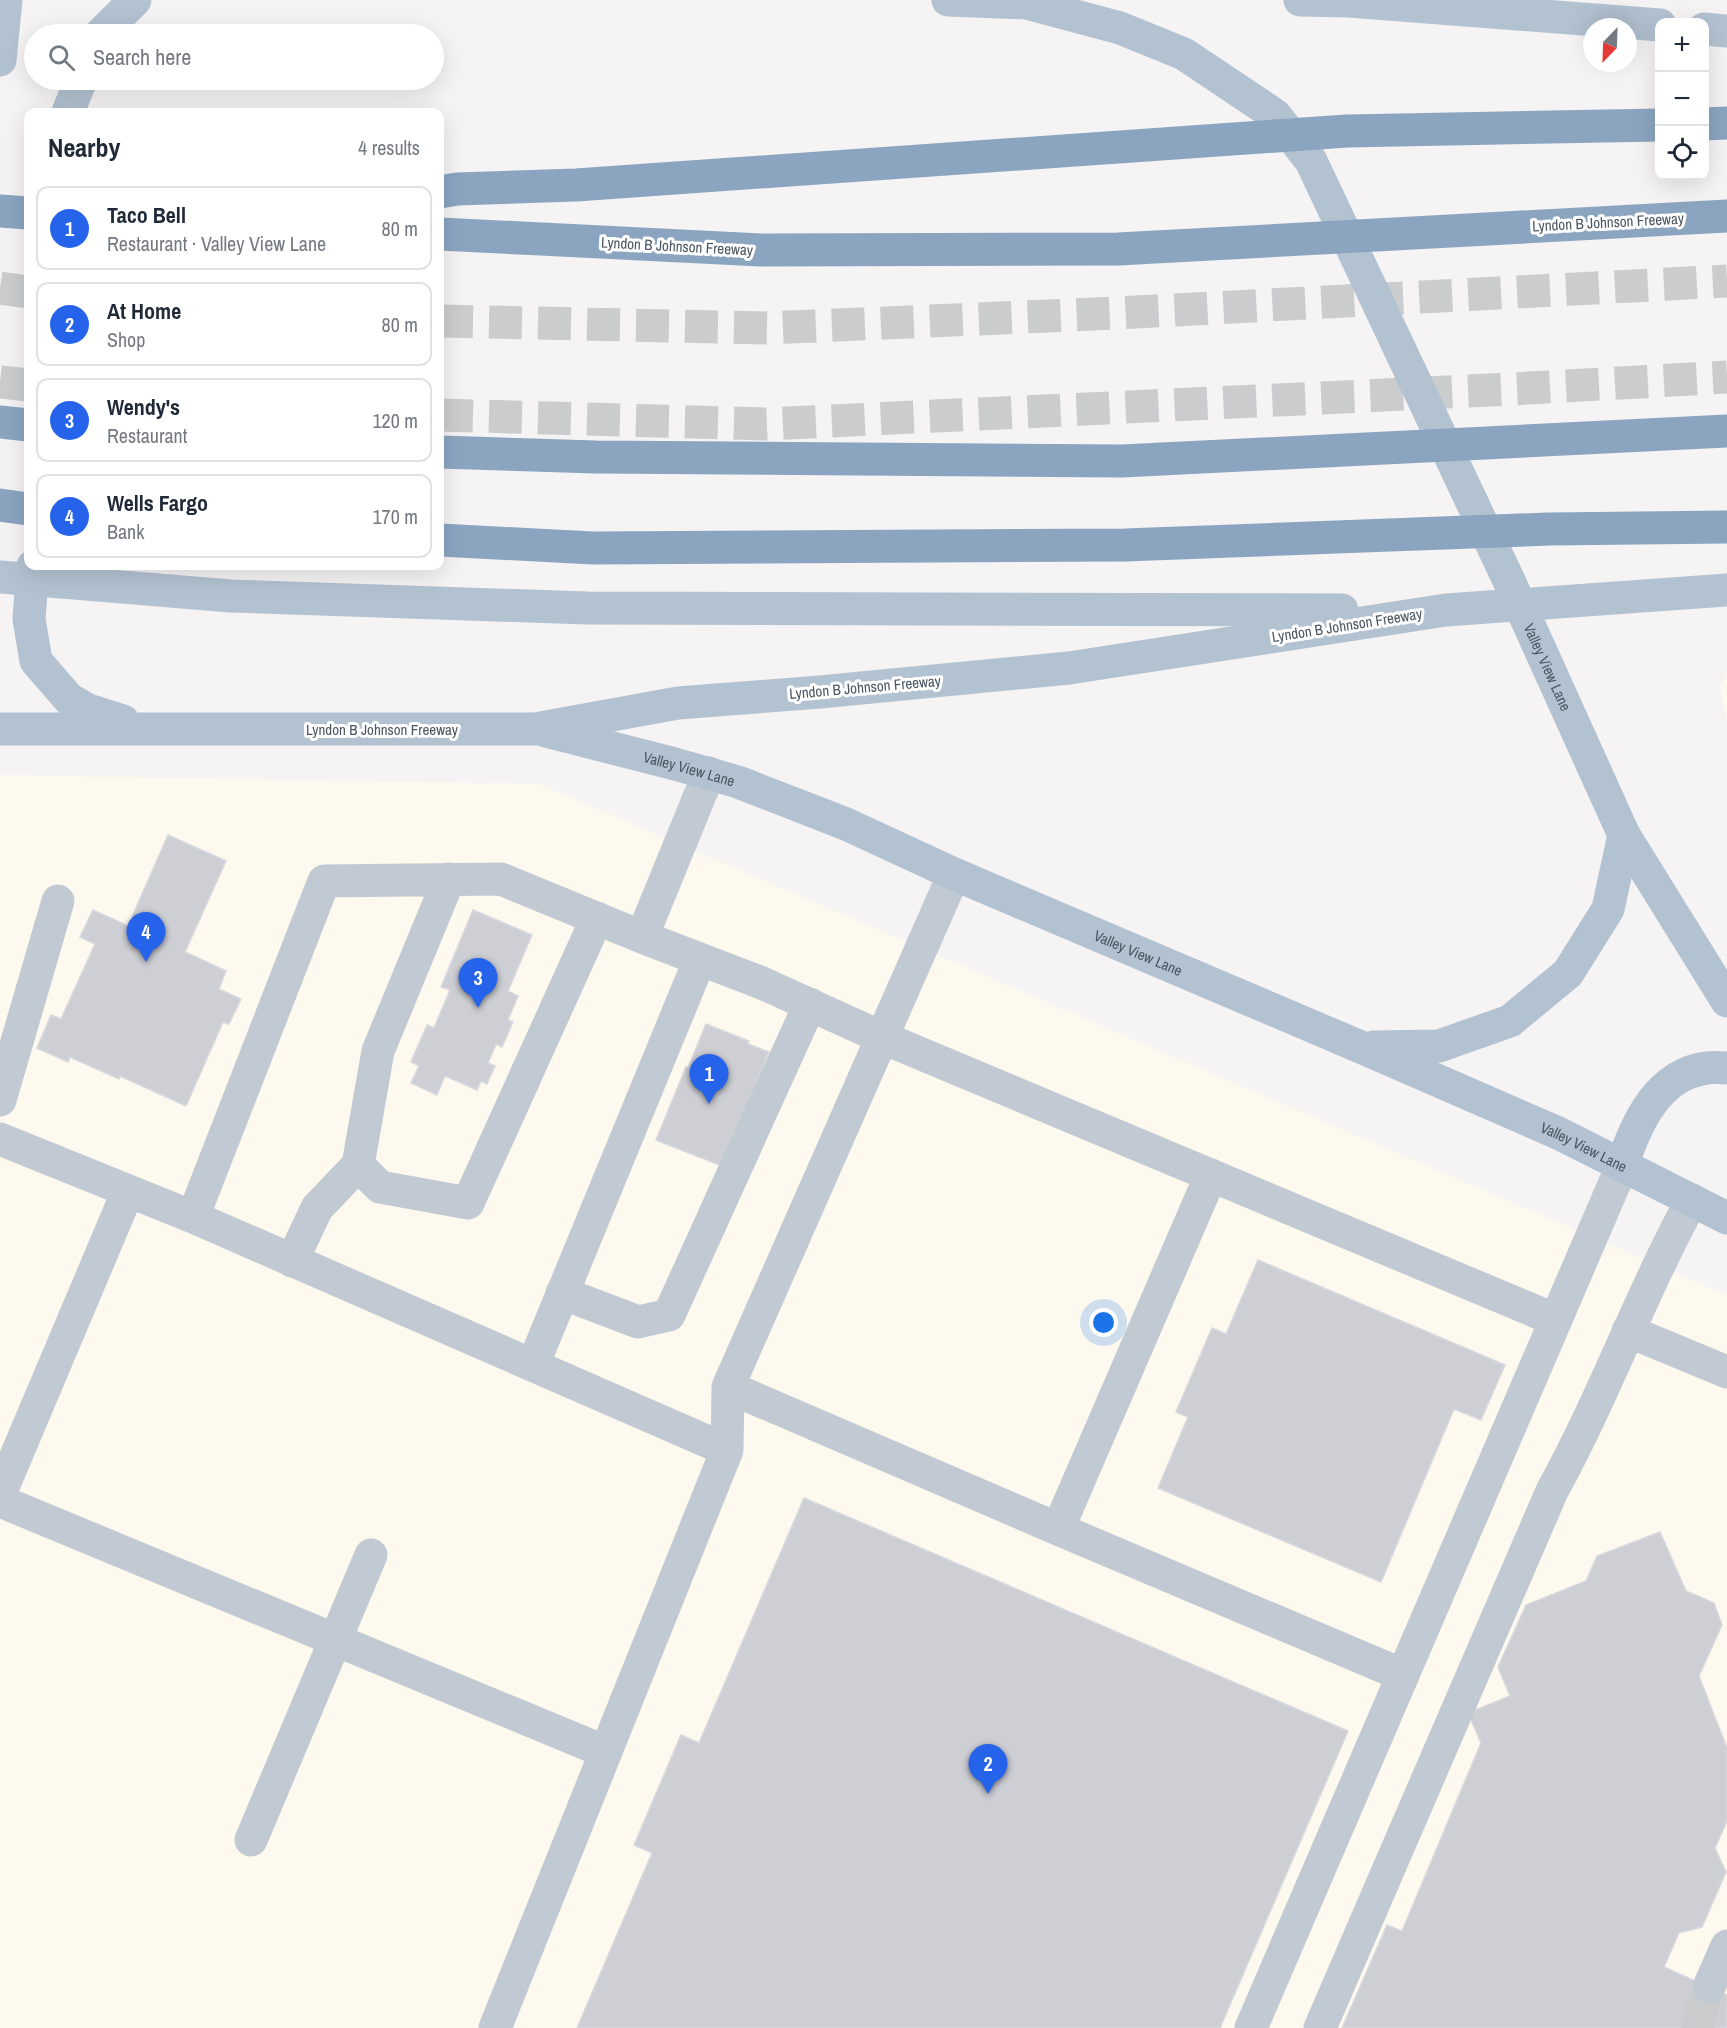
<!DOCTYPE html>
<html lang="en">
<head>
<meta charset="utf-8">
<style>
	body { margin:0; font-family:"Archivo Narrow",sans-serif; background:#f2f2f3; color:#1f2937 }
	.controls { position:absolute; right:18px; top:18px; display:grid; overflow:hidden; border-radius:12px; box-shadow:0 6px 24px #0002 }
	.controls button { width:54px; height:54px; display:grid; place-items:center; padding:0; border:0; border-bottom:2px solid #e0e1e3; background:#fff; color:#1f2937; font:30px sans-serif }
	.compass { position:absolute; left:1583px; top:18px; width:54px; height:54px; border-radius:50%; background:#fff; box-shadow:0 6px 24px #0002; rotate:203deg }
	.you { position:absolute; left:1104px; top:1323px; width:21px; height:21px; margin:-15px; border:4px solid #fff; border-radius:50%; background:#1a73e8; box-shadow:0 0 0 9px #1a73e833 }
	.badge { display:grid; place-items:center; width:39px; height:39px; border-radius:50%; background:#2563eb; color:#fff; font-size:20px; font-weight:700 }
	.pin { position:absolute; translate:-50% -50px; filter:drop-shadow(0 2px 3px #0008) }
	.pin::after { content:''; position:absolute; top:32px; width:21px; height:18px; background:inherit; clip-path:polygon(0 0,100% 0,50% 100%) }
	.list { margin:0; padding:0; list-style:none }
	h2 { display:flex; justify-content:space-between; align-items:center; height:78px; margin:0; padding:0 24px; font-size:26px }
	h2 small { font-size:20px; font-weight:400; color:#747a83 }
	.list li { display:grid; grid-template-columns:39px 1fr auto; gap:18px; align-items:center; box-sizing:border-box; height:84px; margin:0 12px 12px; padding:0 12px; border:2px solid #e0e1e3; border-radius:12px }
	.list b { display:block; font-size:22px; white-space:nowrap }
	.list p { margin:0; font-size:20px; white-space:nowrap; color:#747a83 }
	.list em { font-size:20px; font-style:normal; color:#747a83 }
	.icon { flex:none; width:33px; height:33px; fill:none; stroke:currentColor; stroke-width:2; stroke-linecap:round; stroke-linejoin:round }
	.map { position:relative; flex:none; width:1727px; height:2028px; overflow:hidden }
	.search { position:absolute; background:#fff; box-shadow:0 6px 24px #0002; left:24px; top:24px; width:420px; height:66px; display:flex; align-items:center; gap:15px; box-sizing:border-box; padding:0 21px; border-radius:33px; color:#747a83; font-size:22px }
	.panel { position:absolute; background:#fff; box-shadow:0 6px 24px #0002; left:24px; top:108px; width:420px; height:462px; border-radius:12px }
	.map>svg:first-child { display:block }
</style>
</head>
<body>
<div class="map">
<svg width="1727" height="2028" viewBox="0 0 1727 2028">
	<rect width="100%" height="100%" fill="#f5f3f3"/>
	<!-- commercial -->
	<path fill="#fdf9ef" d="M 1727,675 L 1727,721 L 1720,689 Z
		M 0,775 L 540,784 L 1727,1295 L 1727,2028 L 0,2028 Z"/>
	<!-- building -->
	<path fill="#cdcfd5" stroke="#d7d9de" stroke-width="1.5" d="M 168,835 L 226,861 L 185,952 L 226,971 L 219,989 L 241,999 L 229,1024 L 223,1022 L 186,1106 L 120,1076 L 119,1079 L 70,1057 L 68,1062 L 37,1048 L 51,1015 L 61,1019 L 95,944 L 80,937 L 93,910 L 128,926 Z
		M 473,910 L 532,935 L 508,991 L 518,996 L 508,1020 L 513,1022 L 502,1047 L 496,1044 L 488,1063 L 495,1066 L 487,1084 L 481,1081 L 477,1090 L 445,1076 L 437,1095 L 411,1083 L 419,1066 L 411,1062 L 427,1025 L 434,1028 L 450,990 L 441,987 Z
		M 706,1024 L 749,1041 L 748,1044 L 769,1052 L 722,1166 L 656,1140 L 686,1067 L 688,1068 Z
		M 1258,1260 L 1505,1365 L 1481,1420 L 1454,1409 L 1381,1582 L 1158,1488 L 1188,1417 L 1176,1412 L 1212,1328 L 1226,1334 Z
		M 804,1498 L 1348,1731 L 1220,2028 L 577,2028 L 652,1853 L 634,1845 L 681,1735 L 699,1743 Z
		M 1660,1532 L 1686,1591 L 1714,1603 L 1722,1625 L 1699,1676 L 1727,1748 L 1727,1821 L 1715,1848 L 1726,1872 L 1702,1927 L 1679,1933 L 1664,1967 L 1727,1995 L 1727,2028 L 1342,2028 L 1387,1925 L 1402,1931 L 1481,1743 L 1468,1713 L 1510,1696 L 1498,1667 L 1526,1605 L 1586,1581 L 1597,1556 Z"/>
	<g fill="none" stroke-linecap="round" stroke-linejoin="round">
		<!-- minor-tunnel -->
		<path stroke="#caccce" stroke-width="33" stroke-dasharray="33 16" stroke-linecap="butt" d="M 1698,2028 L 1698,2021 L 1709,1987"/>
		<!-- highway-tunnel -->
		<path stroke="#caccce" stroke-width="33" stroke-dasharray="33 16" stroke-linecap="butt" d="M 0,288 L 28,292
			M 440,321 L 768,328 L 1117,313 L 1727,281
			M 0,382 L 28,385
			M 440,415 L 766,424 L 1512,389 L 1727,377"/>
		<!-- minor -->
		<path stroke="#c1cad2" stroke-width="33" d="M 709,773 L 642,937 L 762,983 L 881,1037 L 1556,1320
			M 449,879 L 378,1051 L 358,1165 L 380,1187 L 468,1203 L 597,918
			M 0,1100 L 58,901
			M 0,1139 L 193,1217 L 727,1450
			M 1211,1175 L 1058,1529 L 1403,1675
			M 193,1217 L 324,881 L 501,879 L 642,937
			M 292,1261 L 317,1208 L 358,1165
			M 562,1293 L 638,1322 L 669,1315 L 810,1004
			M 1628,1331 L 1727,1372
			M 533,1365 L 700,959
			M 728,1387 L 1058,1529
			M 0,1494 L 128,1191
			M 0,1501 L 606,1752
			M 251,1840 L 371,1555
			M 1709,1987 L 1727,1946
			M 495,2028 L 727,1450 L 728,1387 L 954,874
			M 1251,2028 L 1622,1166
			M 1320,2028 L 1552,1491 C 1604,1397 1640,1295 1692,1200"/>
		<!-- major -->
		<g stroke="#b3c2d1" stroke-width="33">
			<path d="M 948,0 L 1027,3 L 1049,2"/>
			<path d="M 1300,0 L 1349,1 L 1660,25"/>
			<path id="s1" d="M 1027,3 L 1120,28 L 1184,54 L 1275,115 L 1311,161 L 1511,585 L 1624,835 L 1727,1001"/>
			<path d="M 1704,29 L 1727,31"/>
			<path d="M 101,34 L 135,0"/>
			<path d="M 0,60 L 6,0"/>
			<path d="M 68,112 L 81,80"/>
			<path d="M 33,566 L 29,619 L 36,661 L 69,699 L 88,710 L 123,721"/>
			<path d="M 0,577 L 231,596 L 587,608 L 1342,610"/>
			<path d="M 0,729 L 535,729 L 678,703 L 820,692 L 1069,668 L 1446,610 L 1727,590"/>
			<path id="s2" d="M 546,731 L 675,764 L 738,782 L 846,824 L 954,874 L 1363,1048 L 1558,1133 L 1727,1218"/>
			<path d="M 1374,1047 L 1439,1046 L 1510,1021 L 1568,973 L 1608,909 L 1624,835"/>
			<path d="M 1622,1166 C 1638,1116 1665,1061 1727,1068"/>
		</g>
		<!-- highway -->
		<path stroke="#8ba5c1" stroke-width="33" d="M 1704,124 L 1727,123
			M 440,192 L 457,189 L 576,185 L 1347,131 L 1660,125
			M 0,211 L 28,213
			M 440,234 L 761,250 L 1118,249 L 1727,216
			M 0,422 L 28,425
			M 440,452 L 596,457 L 1122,461 L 1727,431
			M 0,505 L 28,509
			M 440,540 L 593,548 L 1125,545 L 1549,529 L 1727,527"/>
	</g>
	<g text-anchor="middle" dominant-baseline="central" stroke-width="6" stroke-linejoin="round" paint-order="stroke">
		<!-- street labels -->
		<g font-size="15" fill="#4a5661" stroke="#fff">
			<text transform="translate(1608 222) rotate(-3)">Lyndon B Johnson Freeway</text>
			<text transform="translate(677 246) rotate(3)">Lyndon B Johnson Freeway</text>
			<text transform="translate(1347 625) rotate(-9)">Lyndon B Johnson Freeway</text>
			<text stroke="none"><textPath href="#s1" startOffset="892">Valley View Lane</textPath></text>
			<text transform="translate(865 687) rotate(-5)">Lyndon B Johnson Freeway</text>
			<text x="382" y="729">Lyndon B Johnson Freeway</text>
			<text stroke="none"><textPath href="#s2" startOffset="148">Valley View Lane</textPath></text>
			<text stroke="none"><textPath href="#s2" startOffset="634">Valley View Lane</textPath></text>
			<text stroke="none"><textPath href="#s2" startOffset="1120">Valley View Lane</textPath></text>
		</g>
	</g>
</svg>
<div class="controls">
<button>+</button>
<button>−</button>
<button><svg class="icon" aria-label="locate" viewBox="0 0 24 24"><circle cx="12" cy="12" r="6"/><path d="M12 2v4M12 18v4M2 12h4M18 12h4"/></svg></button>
</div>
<svg class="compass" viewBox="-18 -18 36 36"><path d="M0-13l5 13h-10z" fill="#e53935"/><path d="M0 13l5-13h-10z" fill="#747a83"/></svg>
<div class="you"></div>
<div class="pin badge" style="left:709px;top:1104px">1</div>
<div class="pin badge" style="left:988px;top:1794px">2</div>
<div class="pin badge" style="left:478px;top:1008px">3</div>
<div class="pin badge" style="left:146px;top:962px">4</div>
<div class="search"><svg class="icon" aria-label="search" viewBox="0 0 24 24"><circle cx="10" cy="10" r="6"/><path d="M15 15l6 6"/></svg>Search here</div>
<section class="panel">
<h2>Nearby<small>4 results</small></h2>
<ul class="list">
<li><span class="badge">1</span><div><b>Taco Bell</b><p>Restaurant · Valley View Lane</p></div><em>80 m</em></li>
<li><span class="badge">2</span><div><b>At Home</b><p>Shop</p></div><em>80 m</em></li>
<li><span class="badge">3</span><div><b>Wendy's</b><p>Restaurant</p></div><em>120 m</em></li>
<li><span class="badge">4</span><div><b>Wells Fargo</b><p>Bank</p></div><em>170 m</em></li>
</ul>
</section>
</div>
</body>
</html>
